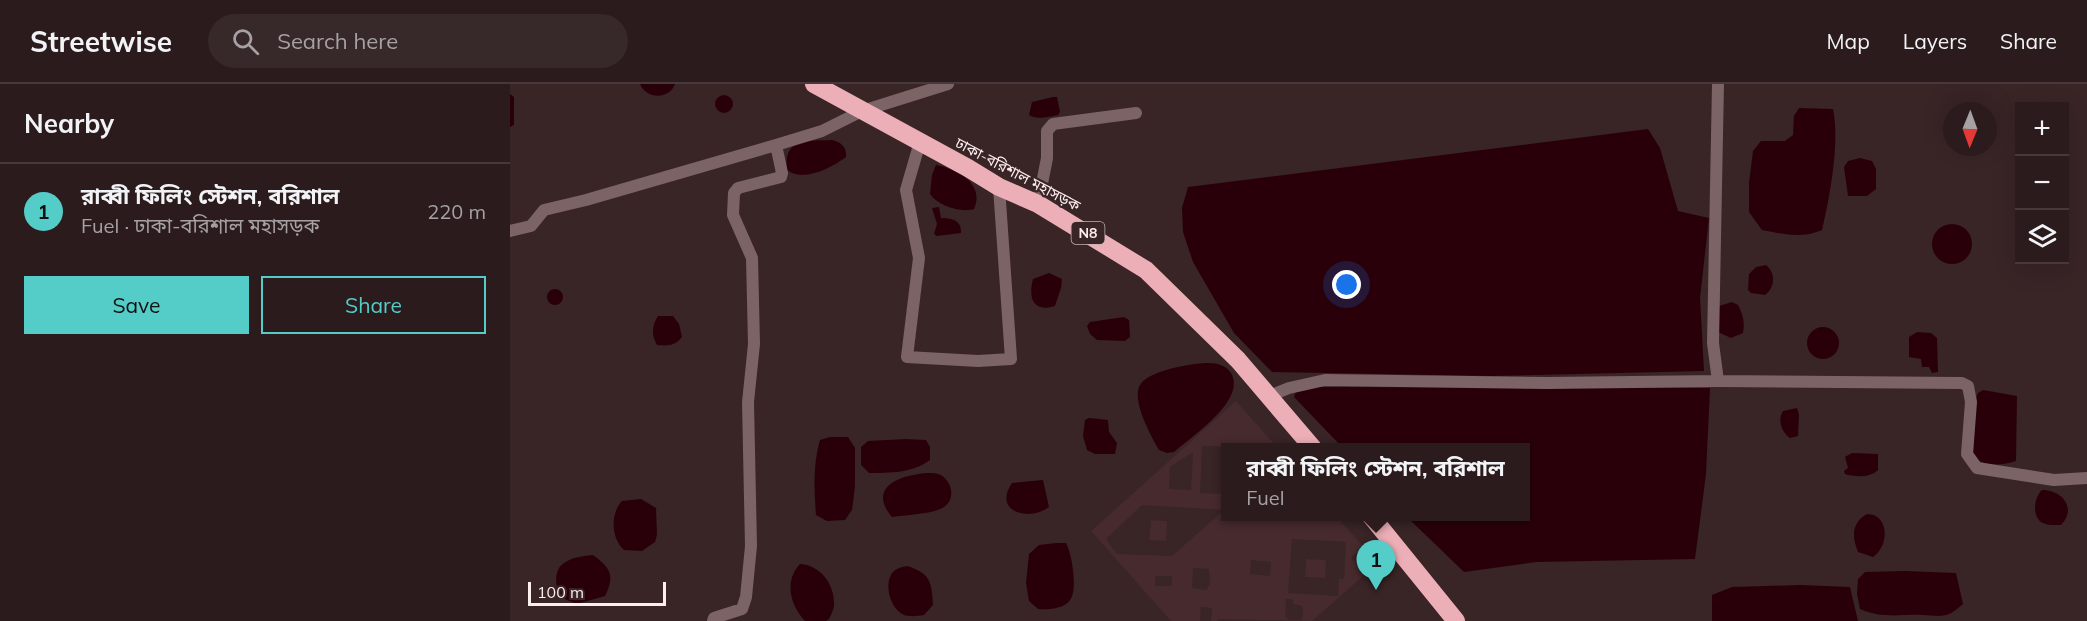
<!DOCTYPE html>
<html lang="en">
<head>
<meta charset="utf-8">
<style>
	body { margin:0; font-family:Mulish,"Noto Sans Bengali",sans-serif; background:#372829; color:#f1f3f6 }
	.controls { position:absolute; right:18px; top:18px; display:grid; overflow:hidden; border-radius:0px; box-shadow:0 6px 24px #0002 }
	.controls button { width:54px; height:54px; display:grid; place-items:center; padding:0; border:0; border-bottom:2px solid #47393b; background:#2b1b1c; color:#f1f3f6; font:30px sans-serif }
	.compass { position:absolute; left:1433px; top:18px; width:54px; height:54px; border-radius:50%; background:#2b1b1c; box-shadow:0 6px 24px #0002; rotate:181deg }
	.scale { position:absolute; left:18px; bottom:15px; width:138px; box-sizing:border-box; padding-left:6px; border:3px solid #fcedef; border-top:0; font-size:16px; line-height:21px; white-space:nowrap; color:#fcedef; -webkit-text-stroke:4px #392426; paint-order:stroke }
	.you { position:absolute; left:837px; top:201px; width:21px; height:21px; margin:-15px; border:4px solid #fff; border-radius:50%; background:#1a73e8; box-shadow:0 0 0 9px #1a73e833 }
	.badge { display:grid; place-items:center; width:39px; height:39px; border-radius:50%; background:#54cdc8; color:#111; font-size:20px; font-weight:700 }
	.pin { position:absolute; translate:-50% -50px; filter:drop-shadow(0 2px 3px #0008) }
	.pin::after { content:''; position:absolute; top:32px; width:21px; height:18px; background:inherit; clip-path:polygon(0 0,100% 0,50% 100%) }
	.popup { position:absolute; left:711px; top:359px; width:309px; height:78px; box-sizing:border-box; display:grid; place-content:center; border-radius:0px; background:#2b1b1c; filter:drop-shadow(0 2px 4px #0005); font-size:20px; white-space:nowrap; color:#a6a1a3 }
	.popup b { font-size:22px; color:#f1f3f6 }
	.popup::after { content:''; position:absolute; left:50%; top:100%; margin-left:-12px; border:12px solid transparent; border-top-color:#2b1b1c }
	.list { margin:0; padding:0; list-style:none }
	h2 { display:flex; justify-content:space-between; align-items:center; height:78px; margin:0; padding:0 24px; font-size:26px }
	h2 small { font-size:20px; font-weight:400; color:#a6a1a3 }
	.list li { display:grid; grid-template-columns:39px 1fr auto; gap:18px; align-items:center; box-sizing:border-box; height:96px; padding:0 24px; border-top:2px solid #47393b }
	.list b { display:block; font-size:22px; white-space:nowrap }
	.list p { margin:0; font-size:20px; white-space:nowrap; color:#a6a1a3 }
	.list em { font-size:20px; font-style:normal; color:#a6a1a3 }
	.actions { display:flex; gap:12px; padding:18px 24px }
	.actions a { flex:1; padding:14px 0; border:2px solid #54cdc8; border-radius:0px; text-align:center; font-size:21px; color:#54cdc8 }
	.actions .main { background:#54cdc8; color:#111 }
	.icon { flex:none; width:33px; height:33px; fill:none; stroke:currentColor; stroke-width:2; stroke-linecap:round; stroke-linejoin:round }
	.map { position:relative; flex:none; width:1577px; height:537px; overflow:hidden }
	header { display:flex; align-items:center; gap:36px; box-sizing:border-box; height:84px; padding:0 30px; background:#2b1b1c; border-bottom:2px solid #47393b }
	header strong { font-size:28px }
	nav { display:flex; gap:33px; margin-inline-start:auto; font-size:21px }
	.search { width:420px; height:54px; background:#372829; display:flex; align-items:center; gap:15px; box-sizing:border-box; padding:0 21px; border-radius:33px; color:#a6a1a3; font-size:22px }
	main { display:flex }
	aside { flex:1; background:#2b1b1c }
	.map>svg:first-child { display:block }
</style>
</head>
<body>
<header>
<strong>Streetwise</strong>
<div class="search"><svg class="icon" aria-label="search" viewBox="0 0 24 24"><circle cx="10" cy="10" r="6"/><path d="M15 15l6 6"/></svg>Search here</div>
<nav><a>Map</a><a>Layers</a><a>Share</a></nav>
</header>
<main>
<aside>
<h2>Nearby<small></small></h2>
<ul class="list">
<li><span class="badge">1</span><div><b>রাব্বী ফিলিং স্টেশন, বরিশাল</b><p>Fuel · ঢাকা-বরিশাল মহাসড়ক</p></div><em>220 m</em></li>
</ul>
<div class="actions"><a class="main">Save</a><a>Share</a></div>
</aside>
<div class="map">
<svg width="1577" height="537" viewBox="0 0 1577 537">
	<rect width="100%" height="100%" fill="#392426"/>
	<!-- built -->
	<path fill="#462a2e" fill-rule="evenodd" d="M 726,317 L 767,363 L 692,362 L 690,409 L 716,410 L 716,432 L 827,433 L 868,479 L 802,537 L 708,535 L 708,537 L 701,537 L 702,524 L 691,523 L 690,537 L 661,537 L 581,447 ZM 683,368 L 681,406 L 659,405 L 660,383 ZM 632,421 L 714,426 L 662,472 L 607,470 L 596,455 ZM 782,455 L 836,458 L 834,495 L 829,495 L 828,512 L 778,509 ZM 852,464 L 860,473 L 849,482 L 841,474 ZM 741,476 L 761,478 L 760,492 L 740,490 ZM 683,484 L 699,485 L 700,502 L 698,502 L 697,506 L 682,504 ZM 645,492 L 662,492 L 662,502 L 645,502 ZM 776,515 L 783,515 L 783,520 L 792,522 L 793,532 L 791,536 L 778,536 L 777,533 L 775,533 Z
		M 641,436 L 657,437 L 656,457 L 639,456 Z
		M 796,475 L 816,476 L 815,494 L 795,493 Z"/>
	<!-- water -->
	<path fill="#290009" d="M 130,0 L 165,0 C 159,16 136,15 130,0 Z
		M 0,10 L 4,13 L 4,41 L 0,43 Z
		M205 20a9 9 0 1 1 18 0a9 9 0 1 1-18 0Z
		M 543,13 L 547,13 L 550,28 L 548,31 C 539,33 526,36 519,31 L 522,18 Z
		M 1289,24 L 1323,25 C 1330,57 1320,113 1312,146 C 1292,155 1273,150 1252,146 L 1239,128 L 1239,99 L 1243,67 L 1251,57 L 1275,57 L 1283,51 L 1284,32 Z
		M 1138,45 L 1150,64 L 1168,127 L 1199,134 L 1190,214 L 1194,287 L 980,292 L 762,288 L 724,249 L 683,178 L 673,148 L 672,124 L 678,103 Z
		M 322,56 C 331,58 337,63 336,73 C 323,83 293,99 277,86 C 273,54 297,57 322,56 Z
		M 1350,74 L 1362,77 L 1366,85 L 1366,105 L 1357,112 L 1338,112 L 1334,83 L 1338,77 Z
		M 426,81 C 448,85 475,100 464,125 C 451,129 428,122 420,110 L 422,91 Z
		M 429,123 L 431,134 C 441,134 452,136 451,149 L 427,152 L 424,150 L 427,140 L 422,124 Z
		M1422 160a20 20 0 1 1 40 0a20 20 0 1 1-40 0Z
		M 1256,181 C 1266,189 1265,204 1255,211 L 1241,209 L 1238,206 L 1239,190 L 1246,183 Z
		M 539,189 L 552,195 L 551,204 L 545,222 C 523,229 518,214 523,195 Z
		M37 213a8 8 0 1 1 16 0a8 8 0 1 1-16 0Z
		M 1222,218 L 1228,221 C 1233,230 1235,238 1233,249 L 1221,254 L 1208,248 L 1209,222 Z
		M 148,232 L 163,232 L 169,240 L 172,253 C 165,262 158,262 147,261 C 141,251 142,241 148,232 Z
		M 614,233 L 619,236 L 620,253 L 615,257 L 587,256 L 580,250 L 577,242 L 580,238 Z
		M1297 259a16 16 0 1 1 32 0a16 16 0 1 1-32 0Z
		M 1407,248 L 1421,249 L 1427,254 L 1428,288 L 1422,289 L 1419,283 L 1412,283 L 1411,275 L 1399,273 L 1399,253 Z
		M 696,279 C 706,279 715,280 721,289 C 737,316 682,352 664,368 L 657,369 L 649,366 C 641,352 621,316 630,301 C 639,286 680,280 696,279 Z
		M 804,303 L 1200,304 L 1196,390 L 1185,475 L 1026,478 L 954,488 L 897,433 L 1016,432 L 1016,364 L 832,363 L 784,313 L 787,305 Z
		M 1473,306 L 1507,312 L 1506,377 C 1491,382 1474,383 1463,372 L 1465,317 L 1468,309 Z
		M 1287,324 L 1289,331 L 1288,352 L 1280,354 C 1272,349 1267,336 1273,327 Z
		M 579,334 L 598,336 L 599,348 L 607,359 L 605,370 L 585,370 L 577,366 L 573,352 L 575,336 Z
		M 320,353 L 338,353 L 345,364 L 345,402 L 342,426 L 335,436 L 317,437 L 306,431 C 304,406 303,380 310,356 Z
		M 396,355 L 416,356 L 420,363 L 420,376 C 403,389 380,389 359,389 L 351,381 L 351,363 L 358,357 Z
		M 1342,369 L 1368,370 L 1368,386 C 1360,394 1345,393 1335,390 L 1334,387 L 1338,384 L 1335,373 Z
		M 417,389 C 421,389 427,389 431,391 C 442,398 446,415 434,423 C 424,430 395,431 382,433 C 356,402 392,391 417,389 Z
		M 533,396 L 539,423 C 520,438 482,428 502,399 Z
		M 1532,406 C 1553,406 1567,425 1551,441 C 1544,441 1537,442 1531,438 C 1522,431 1524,413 1532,406 Z
		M 131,415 L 146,424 L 147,451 L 145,458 L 132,467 L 114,466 C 101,454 100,430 112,417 Z
		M 1357,430 C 1380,430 1379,463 1363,473 L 1348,468 C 1342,453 1341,439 1357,430 Z
		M 546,459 L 556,459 C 562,470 568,506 560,516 C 554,525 538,526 528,525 L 519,517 L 516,499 L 519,470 L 529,461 Z
		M 83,471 C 101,484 105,492 95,512 L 67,520 C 63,518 57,517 54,514 C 44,506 43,486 54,479 C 63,473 73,472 83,471 Z
		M 290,480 C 310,481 325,500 324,521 C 324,525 321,531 319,535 L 316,537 L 295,537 C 280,521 274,497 290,480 Z
		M 397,482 C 420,489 422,498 423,521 L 414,531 C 407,532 400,533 394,531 C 380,525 373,499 383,488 C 387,484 392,483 397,482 Z
		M 1395,487 L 1446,489 L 1453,520 C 1449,523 1445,527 1441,529 C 1432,534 1422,531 1413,531 C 1389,530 1373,535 1350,525 L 1347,510 L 1348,495 L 1355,488 Z
		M 1291,501 L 1340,503 L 1348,537 L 1202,537 L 1202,511 L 1222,503 Z"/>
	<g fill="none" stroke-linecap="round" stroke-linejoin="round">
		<!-- minor -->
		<path stroke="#7c6365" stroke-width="12" d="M 410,58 L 396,106 L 409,174 L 397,273 L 468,277 L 501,275 L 489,103
			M 528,120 L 537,74 L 537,47 L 543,40 L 626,29
			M 0,147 L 21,142 L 34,126 L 76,116 L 266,61 L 312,47 L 352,27 L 438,0
			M 1208,297 L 1203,259 L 1208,0
			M 759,312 L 779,304 L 815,296 L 1037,299 L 1208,297 L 1452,299 L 1458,302 L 1461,318 L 1457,370 L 1467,384 L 1544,396 L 1577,394
			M 203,537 L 204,534 L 232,525 L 236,513 L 241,462 L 238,318 L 244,260 L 242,174 L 223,131 L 224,109 L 228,104 L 271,93 L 272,89 L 266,61"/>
		<!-- highway -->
		<path stroke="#edafb7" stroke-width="18" d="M 304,0 L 458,84 L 489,103 L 528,120 L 636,186 L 728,276 L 803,364
			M 861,432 L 946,537"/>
	</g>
	<g text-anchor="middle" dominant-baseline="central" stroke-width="4.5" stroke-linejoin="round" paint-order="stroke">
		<!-- shield labels -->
		<rect fill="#392426" stroke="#c2b1b3" stroke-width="1.5" x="561.5" y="138" width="33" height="22" rx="4.5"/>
		<g font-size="14" font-weight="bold" fill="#fcedef">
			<text x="578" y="149">N8</text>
		</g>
		<!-- street labels -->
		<g font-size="15" fill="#fcedef" stroke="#392426">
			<text transform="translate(508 90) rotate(28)">ঢাকা-বরিশাল মহাসড়ক</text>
		</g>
	</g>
</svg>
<div class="controls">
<button>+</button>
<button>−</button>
<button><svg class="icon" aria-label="layers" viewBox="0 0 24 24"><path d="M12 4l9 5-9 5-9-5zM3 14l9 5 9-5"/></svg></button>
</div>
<svg class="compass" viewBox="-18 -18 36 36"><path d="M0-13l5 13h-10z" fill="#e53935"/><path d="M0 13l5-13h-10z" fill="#a6a1a3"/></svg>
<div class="scale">100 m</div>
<div class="you"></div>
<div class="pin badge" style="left:866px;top:506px">1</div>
<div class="popup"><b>রাব্বী ফিলিং স্টেশন, বরিশাল</b>Fuel</div>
</div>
</main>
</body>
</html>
